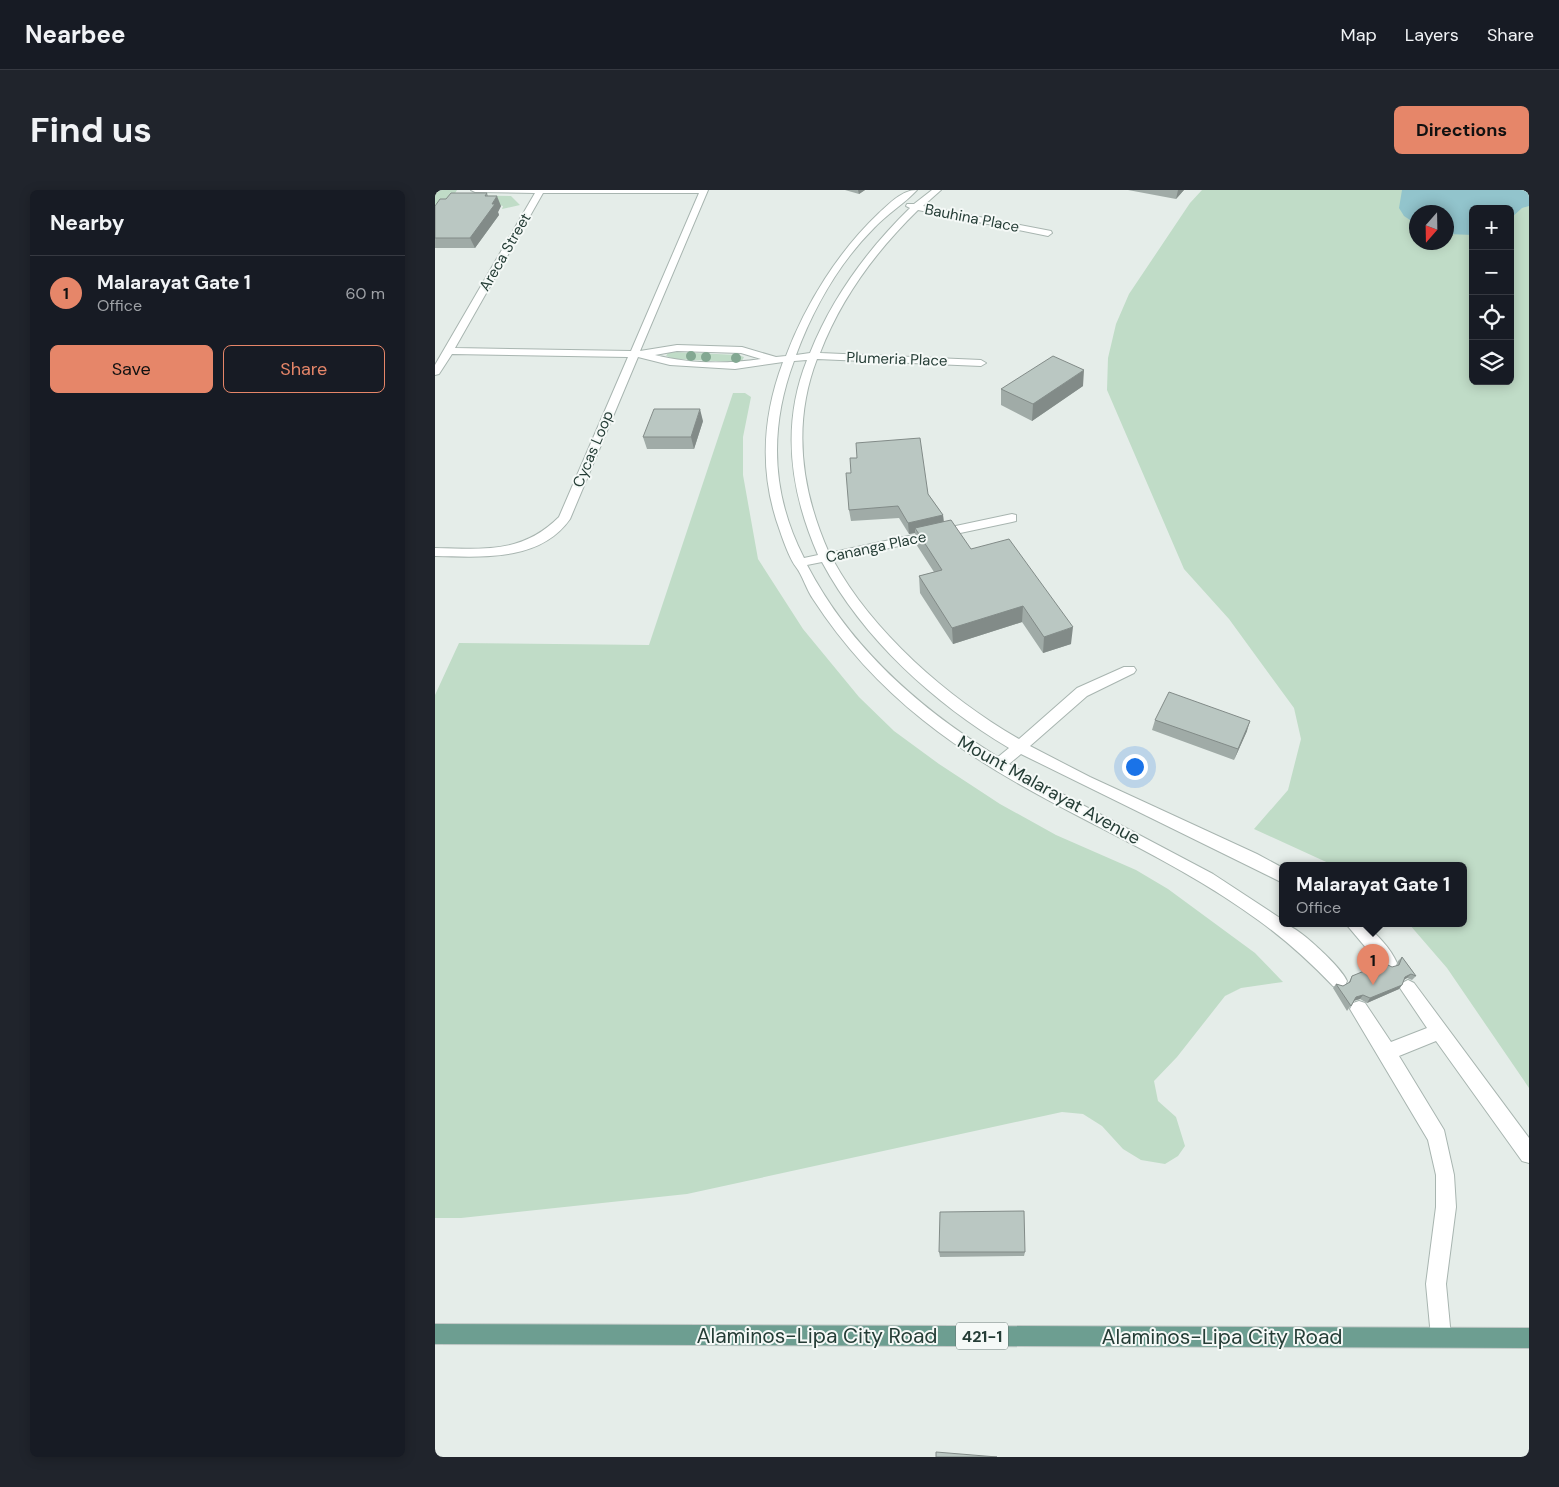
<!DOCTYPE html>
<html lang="en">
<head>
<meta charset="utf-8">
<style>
	body { margin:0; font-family:"DM Sans",sans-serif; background:#20242c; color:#f1f3f6 }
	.controls { position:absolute; right:15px; top:15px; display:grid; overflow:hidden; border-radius:8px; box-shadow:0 2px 12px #0003 }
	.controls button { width:45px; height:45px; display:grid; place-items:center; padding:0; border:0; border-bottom:1px solid #363941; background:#171b24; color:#f1f3f6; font:25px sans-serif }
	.compass { position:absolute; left:974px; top:15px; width:45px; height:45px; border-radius:50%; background:#171b24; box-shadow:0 2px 12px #0003; rotate:200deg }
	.you { position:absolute; left:699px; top:576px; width:18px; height:18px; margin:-12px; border:4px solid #fff; border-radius:50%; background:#1a73e8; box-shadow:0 0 0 8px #1a73e833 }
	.badge { display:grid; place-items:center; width:32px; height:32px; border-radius:50%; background:#e68669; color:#111; font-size:16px; font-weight:700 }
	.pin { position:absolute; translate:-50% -41px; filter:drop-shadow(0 1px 2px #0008) }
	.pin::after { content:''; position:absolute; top:26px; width:18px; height:15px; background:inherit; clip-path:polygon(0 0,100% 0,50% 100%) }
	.popup { position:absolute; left:844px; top:672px; width:188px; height:65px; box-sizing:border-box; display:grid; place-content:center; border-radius:8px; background:#171b24; filter:drop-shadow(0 1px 4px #0005); font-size:16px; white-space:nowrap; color:#9ea1a6 }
	.popup b { font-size:19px; color:#f1f3f6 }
	.popup::after { content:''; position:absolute; left:50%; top:100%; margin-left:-10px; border:10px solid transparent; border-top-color:#171b24 }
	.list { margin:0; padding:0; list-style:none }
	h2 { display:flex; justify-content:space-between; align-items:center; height:65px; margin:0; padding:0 20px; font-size:21px }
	h2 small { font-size:16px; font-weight:400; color:#9ea1a6 }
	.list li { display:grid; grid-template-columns:32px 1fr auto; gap:15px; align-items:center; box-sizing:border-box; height:75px; padding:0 20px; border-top:1px solid #363941 }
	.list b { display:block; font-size:19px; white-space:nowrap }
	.list p { margin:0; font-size:16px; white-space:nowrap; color:#9ea1a6 }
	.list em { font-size:16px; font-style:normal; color:#9ea1a6 }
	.actions { display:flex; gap:10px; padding:15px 20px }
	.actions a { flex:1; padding:11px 0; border:1px solid #e68669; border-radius:8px; text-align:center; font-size:18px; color:#e68669 }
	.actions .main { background:#e68669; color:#111 }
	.icon { flex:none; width:28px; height:28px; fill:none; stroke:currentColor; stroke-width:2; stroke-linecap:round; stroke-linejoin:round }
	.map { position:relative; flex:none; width:1094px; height:1267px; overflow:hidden; border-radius:8px }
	header { display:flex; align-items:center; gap:30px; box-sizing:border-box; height:70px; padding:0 25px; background:#171b24; border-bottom:1px solid #363941 }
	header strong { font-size:24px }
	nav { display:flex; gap:28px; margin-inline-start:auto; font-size:18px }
	.intro { display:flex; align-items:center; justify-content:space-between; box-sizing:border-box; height:120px; padding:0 30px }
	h1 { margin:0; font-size:35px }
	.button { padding:12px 22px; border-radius:8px; background:#e68669; color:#111; font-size:18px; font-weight:700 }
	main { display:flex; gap:30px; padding:0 30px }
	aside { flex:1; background:#171b24; border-radius:8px; box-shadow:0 2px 12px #0003 }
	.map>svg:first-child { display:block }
</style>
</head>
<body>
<header>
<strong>Nearbee</strong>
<nav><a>Map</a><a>Layers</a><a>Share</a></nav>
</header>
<div class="intro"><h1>Find us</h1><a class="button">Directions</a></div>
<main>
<aside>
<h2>Nearby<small></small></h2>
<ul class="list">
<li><span class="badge">1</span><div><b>Malarayat Gate 1</b><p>Office</p></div><em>60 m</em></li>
</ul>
<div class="actions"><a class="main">Save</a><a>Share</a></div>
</aside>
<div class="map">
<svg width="1094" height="1267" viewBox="0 0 1094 1267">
	<rect width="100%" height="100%" fill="#e5ede9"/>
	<!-- green -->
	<path fill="#c0dcc7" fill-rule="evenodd" d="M 0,0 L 22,0 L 19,5 L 76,6 L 85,15 L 67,19 L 68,16 L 56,13 L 0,30 Z
		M 767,0 L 1094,0 L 1094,898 L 1012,778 L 974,734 L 1028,734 L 1028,676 L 900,676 L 819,639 L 853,600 L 866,549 L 859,518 L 794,429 L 749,379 L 672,200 L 673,168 L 681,134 L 694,104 L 755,13 ZM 1038,19 L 1075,19 L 1075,191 L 1038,191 ZM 982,22 L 1012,22 L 1012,52 L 982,52 Z
		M 239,162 L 303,165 L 309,167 L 307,171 L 300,172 L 240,169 L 231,166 L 233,163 Z
		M 298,203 L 310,203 L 316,207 L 308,247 L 308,285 L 323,369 L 368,439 L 424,507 L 459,541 L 504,574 L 565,614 L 621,645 L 701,680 L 733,699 L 820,763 L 848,792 L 806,798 L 790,806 L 742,867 L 719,891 L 723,911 L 741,927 L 750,956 L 743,966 L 730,974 L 706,970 L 688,959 L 667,936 L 648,924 L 627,922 L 252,1004 L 26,1028 L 0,1028 L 0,505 L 24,453 L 214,455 Z"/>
	<!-- water -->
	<path fill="#92c4cc" d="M 967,0 L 1094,0 L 1094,16 L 1087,18 L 1075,29 L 1075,19 L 1038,19 L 1038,45 L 1012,44 L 1012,22 L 982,22 L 981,34 L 969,26 L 964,18 Z"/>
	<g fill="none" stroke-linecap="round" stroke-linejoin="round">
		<!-- minor casing -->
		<g stroke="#a8b5b0" stroke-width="2">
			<path id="minor" d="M 36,0 L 273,0 L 205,161 L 242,155 L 307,157 L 341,167 L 351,166 C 371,113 403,62 444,23 C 455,13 467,0 482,0 C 469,14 452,24 439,38 C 404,73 378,119 361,165 L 375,163 C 397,108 432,60 475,18 L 471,16 L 472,14 L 479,14 L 497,0 L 506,0 L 488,16 L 616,41 L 617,43 L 613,46 L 483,20 C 441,61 406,108 385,163 L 546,170 L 551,173 L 546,176 L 382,169 C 357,234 366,300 394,363 L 577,324 L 581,325 L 581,331 L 577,332 L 398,370 C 437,442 513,508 584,549 L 642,498 L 689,477 L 699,477 L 701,480 L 699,483 L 652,506 L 595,556 L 655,587 L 822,664 L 848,678 L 848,693 L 586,564 L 574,574 L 640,611 L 778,684 L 848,730 L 848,734 C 861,734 907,778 912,791 L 910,796 L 904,799 L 898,796 C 875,772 851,750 823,730 C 718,653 590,612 488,530 C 444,495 408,455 378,409 C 371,399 368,386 361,377 C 355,369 349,353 345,341 C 324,284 327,228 348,172 L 300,179 L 235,175 L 203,167 L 135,329 C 105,372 46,367 0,366 L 0,358 C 48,359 87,364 124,327 L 193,167 L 17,164 L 4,184 L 0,185 L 0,175 L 100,3 L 40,2 ZM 108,3 L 264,3 L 196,161 L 20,158 ZM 242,161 L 306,163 L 326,169 C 292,174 254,174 220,165 ZM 372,170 C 346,235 355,301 383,365 L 369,368 C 336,304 334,238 359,171 ZM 387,372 C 428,449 500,514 574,558 L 563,567 C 485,519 415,458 372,375 Z
				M 911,734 L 930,734 C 942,745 955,757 962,773 L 960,778 L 954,780 L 948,778 Z
				M 973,790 L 979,793 L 1094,948 L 1094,973 L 1087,971 L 1001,851 L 964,866 L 1009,940 L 1019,985 L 1021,1017 L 1011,1094 L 1016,1147 L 1013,1154 L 1006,1157 L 999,1154 L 996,1147 L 991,1094 L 1001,1017 L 1001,985 L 993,950 L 915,819 L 918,813 L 924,811 L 930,813 L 956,852 L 992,838 L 965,798 L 967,793 Z"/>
		</g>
		<!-- major casing -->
		<g stroke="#c2c9c7" stroke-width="2">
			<path id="major" d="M 0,1134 L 1094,1138 L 1094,1158 L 0,1154 Z"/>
		</g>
		<!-- minor -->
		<use href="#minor" fill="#fff" fill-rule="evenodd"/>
		<!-- major -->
		<use href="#major" fill="#6d9e91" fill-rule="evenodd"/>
	</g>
	<!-- trees -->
	<g fill="#83a892">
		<circle cx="256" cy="166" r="5"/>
		<circle cx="271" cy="167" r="5"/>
		<circle cx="301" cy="168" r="5"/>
	</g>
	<!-- wall -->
	<path fill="#a0aba7" d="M 410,0 L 430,0 L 424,4 Z
		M 693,0 L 749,0 L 741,9 Z
		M 52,3 L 53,6 L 66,16 L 63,22 L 64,25 L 40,58 L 0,58 L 0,16 L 11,9 Z
		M 648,196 L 597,231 L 566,215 L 566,199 Z
		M 268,231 L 259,259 L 212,259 L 208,247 Z
		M 416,283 L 493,304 L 508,325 L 509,332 L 536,359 L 636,454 L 608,463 L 587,432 L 518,454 L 485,403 L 484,386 L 499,382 L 481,354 L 480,343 L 474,344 L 464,328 L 416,331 L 414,320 Z
		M 720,530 L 812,541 L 799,570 L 717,540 Z
		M 967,767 L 981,786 L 977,790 L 972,788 L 969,790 L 964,799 L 932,813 L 925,809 L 919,811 L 912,821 L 898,798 L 901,794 L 908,796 L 913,794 L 917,786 L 962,776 L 963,771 Z
		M 504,1062 L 590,1062 L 589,1066 L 505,1067 Z"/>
	<!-- shaded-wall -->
	<path fill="#828b88" d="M 423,0 L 430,0 L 424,4 Z
		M 743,0 L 749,0 L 741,9 Z
		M 62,6 L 66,16 L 63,22 L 64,25 L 40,58 L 35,48 Z
		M 649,180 L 648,196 L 597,231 L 598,214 Z
		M 265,219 L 268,231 L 259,259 L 256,247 Z
		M 508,325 L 509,337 L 480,338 L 480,343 L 474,344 L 473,333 Z
		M 588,416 L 587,432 L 518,454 L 517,438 Z
		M 638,437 L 636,454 L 608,463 L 609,447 Z
		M 815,531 L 812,541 L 799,570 L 803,559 Z
		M 976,784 L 972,788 L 966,791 L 970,787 Z
		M 967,795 L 964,799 L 932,813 L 935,808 Z
		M 928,805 L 925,809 L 917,811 L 921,807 Z"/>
	<!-- building -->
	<path fill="#bac7c2" stroke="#828b88" d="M 16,3 L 52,3 L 50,6 L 62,6 L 57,14 L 60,14 L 35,48 L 0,48 L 0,16 L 5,9 L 11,9 Z
		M 618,166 L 649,180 L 598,214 L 566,199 Z
		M 219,219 L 265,219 L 256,247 L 208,247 Z
		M 485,248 L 493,304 L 508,325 L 473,333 L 463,316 L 414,320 L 411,283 L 416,283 L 415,268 L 422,268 L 421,253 Z
		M 516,330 L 536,359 L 574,349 L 638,437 L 609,447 L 588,416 L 517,438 L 484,386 L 507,380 L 480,338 Z
		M 734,502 L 815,531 L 803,559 L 720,530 Z
		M 967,767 L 981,786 L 976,784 L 970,787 L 967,795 L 935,808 L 928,805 L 921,807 L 916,816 L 901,794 L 908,796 L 915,792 L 917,786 L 949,773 L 957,777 L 964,775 Z
		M 589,1021 L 590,1062 L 504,1062 L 505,1022 Z
		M 501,1262 L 562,1267 L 501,1267 Z"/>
	<g text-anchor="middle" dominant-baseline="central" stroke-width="4" stroke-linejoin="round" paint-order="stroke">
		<!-- far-street labels -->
		<g font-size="15" fill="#253d36" stroke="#f5f9f7">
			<text transform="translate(537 28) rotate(11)">Bauhina Place</text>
			<text transform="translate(70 62) rotate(-60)">Areca Street</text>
			<text transform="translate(462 169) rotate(2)">Plumeria Place</text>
			<text transform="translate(158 259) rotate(-67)">Cycas Loop</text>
			<text transform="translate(441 357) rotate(-12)">Cananga Place</text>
		</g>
		<!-- shield labels -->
		<rect fill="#f5f9f7" stroke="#637570" stroke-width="1" x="521" y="1132.5" width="52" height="27" rx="4"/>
		<g font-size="16" font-weight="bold" fill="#253d36">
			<text x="547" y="1146">421-1</text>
		</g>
		<!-- street labels -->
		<g font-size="18" fill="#253d36" stroke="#f5f9f7">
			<text transform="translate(614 600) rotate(29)">Mount Malarayat Avenue</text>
		</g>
		<!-- near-street labels -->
		<g font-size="21" fill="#253d36" stroke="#f5f9f7">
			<text x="382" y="1146">Alaminos-Lipa City Road</text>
			<text x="787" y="1147">Alaminos-Lipa City Road</text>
		</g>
	</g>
</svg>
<div class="controls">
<button>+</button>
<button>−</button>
<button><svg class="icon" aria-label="locate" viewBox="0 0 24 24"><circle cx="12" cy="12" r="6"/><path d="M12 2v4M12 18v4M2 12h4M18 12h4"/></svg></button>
<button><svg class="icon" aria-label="layers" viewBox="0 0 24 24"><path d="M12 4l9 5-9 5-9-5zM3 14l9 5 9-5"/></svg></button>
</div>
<svg class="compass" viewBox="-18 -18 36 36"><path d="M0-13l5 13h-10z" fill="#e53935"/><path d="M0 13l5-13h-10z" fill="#9ea1a6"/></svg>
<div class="you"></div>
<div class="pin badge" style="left:938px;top:795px">1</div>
<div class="popup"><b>Malarayat Gate 1</b>Office</div>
</div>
</main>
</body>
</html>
